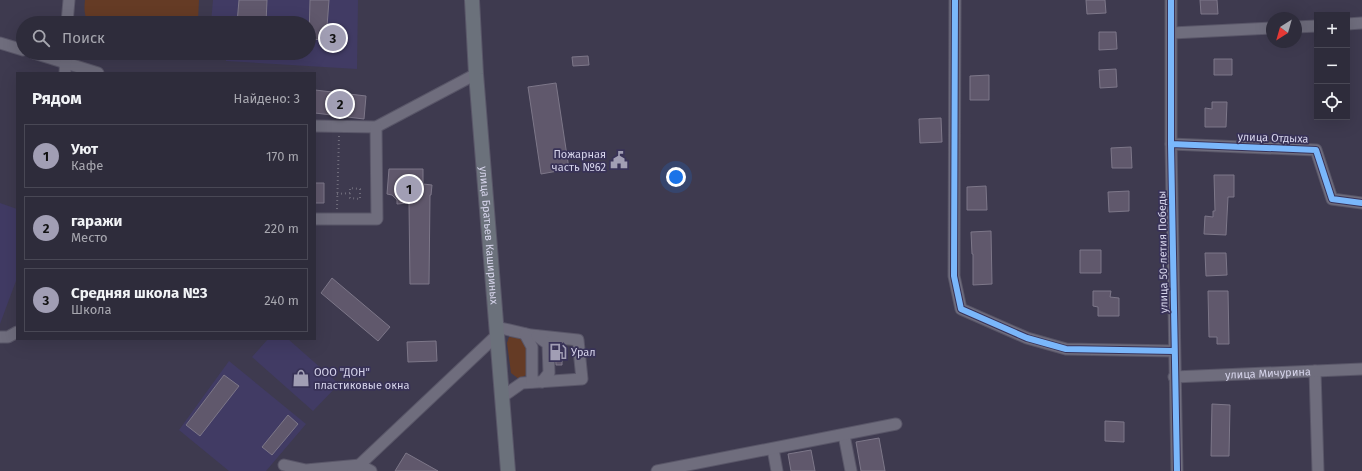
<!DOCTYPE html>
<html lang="ru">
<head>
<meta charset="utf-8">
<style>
	body { margin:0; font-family:"Fira Sans",sans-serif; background:#3a3846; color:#f1f3f6 }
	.controls { position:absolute; right:12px; top:12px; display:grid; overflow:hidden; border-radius:0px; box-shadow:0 4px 16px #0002 }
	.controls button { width:36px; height:36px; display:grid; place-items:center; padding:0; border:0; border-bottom:1px solid #494855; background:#2e2c3b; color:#f1f3f6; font:20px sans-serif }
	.compass { position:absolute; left:1266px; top:12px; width:36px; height:36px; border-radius:50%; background:#2e2c3b; box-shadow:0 4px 16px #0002; rotate:217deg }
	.you { position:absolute; left:676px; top:177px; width:14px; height:14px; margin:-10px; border:3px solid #fff; border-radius:50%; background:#1a73e8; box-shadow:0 0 0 6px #1a73e833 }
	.badge { display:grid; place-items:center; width:26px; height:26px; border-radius:50%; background:#a19eb4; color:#111; font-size:13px; font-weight:700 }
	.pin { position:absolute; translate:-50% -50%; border:2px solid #fff; box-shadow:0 1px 4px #0006 }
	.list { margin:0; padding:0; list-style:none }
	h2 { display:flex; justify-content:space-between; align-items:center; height:52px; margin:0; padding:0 16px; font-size:17px }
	h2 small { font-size:13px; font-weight:400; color:#a7a7af }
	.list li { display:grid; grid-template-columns:26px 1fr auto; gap:12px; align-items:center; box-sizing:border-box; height:64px; margin:0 8px 8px; padding:0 8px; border:1px solid #494855; border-radius:0px }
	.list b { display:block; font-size:15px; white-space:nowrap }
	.list p { margin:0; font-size:13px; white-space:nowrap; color:#a7a7af }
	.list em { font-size:13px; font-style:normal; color:#a7a7af }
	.icon { flex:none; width:22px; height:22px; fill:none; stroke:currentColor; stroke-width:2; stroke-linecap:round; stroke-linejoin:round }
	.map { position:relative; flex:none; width:1362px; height:471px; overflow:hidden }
	.search { position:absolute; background:#2e2c3b; box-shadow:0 4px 16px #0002; left:16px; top:16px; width:300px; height:44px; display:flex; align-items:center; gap:10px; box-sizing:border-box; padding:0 14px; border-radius:22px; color:#a7a7af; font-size:15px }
	.panel { position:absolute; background:#2e2c3b; box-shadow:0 4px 16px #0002; left:16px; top:72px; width:300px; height:268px; border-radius:0px }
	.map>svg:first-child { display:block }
</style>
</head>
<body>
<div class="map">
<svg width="1362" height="471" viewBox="0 0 1362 471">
	<rect width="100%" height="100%" fill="#3e3a4f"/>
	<!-- built -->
	<path fill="#413b64" d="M 213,0 L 358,0 L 357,69 L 226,61 L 226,53 L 309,53 L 309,23 L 211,23 Z
		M 0,203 L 17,209 L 17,278 L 0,324 Z
		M 268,339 L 288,339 L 339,384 L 313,411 L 252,357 Z
		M 229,361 L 306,424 L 266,471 L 229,471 L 179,430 Z"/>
	<!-- green -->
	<path fill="#653b25" d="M 85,0 L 199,0 L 198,20 L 196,23 L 89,23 C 84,16 84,9 85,0 Z
		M 509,337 L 521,338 L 526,345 L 526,375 L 519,379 L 511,373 L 507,343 Z"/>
	<!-- building -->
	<path fill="#60586c" stroke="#7d7789" d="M 239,0 L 267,0 L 266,23 L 237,23 Z
		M 310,0 L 329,0 L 326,40 L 309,39 Z
		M 1086,0 L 1105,0 L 1106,13 L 1087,14 Z
		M 1200,0 L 1217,0 L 1218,14 L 1201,14 Z
		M 1099,32 L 1116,32 L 1117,49 L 1099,50 Z
		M 588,56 L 589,65 L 573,66 L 572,57 Z
		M 1214,59 L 1232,59 L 1232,75 L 1214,75 Z
		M 1116,69 L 1117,87 L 1100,88 L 1099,70 Z
		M 989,75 L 989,100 L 970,100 L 970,76 Z
		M 556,83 L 569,169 L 541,174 L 528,87 Z
		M 315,90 L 366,96 L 364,119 L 315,113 Z
		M 1212,102 L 1227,102 L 1226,127 L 1205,127 L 1205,108 L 1212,109 Z
		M 941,118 L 942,142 L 920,143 L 919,119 Z
		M 1131,147 L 1132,168 L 1112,168 L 1111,148 Z
		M 389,169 L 423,169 L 423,184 L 432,185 L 431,195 L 430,195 L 429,284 L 410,284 L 409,203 L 397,204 L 397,200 L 392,195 L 387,194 Z
		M 1214,175 L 1234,175 L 1234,197 L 1228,197 L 1226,235 L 1204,234 L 1205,216 L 1213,217 L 1213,211 L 1215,211 Z
		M 315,183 L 324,183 L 324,203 L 315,203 Z
		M 986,186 L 987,210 L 967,210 L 967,187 Z
		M 1129,191 L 1129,211 L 1109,212 L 1108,192 Z
		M 991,231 L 992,284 L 973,285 L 973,254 L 972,254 L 971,232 Z
		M 1080,250 L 1101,250 L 1101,273 L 1080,273 Z
		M 1205,253 L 1226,253 L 1227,275 L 1206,276 Z
		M 332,278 L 390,327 L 378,341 L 321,293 Z
		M 1093,291 L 1111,291 L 1110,297 L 1119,298 L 1119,316 L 1098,316 L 1098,307 L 1093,306 Z
		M 1208,291 L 1228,291 L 1229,344 L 1217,344 L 1217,337 L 1209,337 Z
		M 436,341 L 437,361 L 408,362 L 407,342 Z
		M 555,350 L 562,350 L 562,365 L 556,365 Z
		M 224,375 L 239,386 L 200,436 L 186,425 Z
		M 1212,404 L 1230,405 L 1229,456 L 1211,456 Z
		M 288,415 L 298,424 L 272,455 L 262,447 Z
		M 1105,421 L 1124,422 L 1124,442 L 1105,441 Z
		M 879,438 L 885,471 L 861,471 L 856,442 Z
		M 811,450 L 815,471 L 791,471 L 788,454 Z
		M 406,453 L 438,471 L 395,471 Z"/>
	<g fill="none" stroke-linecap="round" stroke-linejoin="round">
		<!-- minor casing -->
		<g stroke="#595668" stroke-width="13">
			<g id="minor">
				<path d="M 955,0 L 954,276 L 961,309 L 1027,338 L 1066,349 L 1174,351"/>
				<path d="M 1171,0 L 1171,144 L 1177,471"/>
				<path d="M 67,23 L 69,0"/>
				<path d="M 1347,24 L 1362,23"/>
				<path d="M 1296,27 L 1317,26"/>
				<path d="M 1172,33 L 1272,28"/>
				<path d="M 0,43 L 23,50"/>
				<path d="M 34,53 L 98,73"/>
				<path d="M 65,73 L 66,53"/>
				<path d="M 315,126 L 376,127 L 476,74"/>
				<path d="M 1171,144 L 1316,150 L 1332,199 L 1362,203"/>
				<path d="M 315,219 L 377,219 L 376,127"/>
				<path d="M 496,327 L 531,335 L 578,340 L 582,379 L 522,383 L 502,397"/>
				<path d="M 525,334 L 532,347 L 532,382"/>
				<path d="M 537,336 L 548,344 L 549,373 L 542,382"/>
				<path d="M 0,337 L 8,337 L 17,332"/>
				<path d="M 1315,371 L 1318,471"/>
				<path id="s1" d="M 1174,377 L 1362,369"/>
				<path d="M 844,435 L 851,471"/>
				<path d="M 773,449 L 777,471"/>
				<path d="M 284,465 L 306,470 L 360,465 L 371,471"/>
				<path d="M 353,471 L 496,336"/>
				<path d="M 657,471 L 896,424"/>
			</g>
		</g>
		<!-- major casing -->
		<g stroke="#595668" stroke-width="16">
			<g id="major">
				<path id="s2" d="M 472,0 L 476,74 L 508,471"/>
			</g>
		</g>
		<!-- path -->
		<path stroke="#6e6b7a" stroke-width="2" stroke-dasharray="1 3" stroke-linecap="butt" d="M 337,194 L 350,193 L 350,188 L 360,189 L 360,199 L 350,198 L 350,193
			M 337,209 L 339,136"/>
		<!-- minor -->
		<use href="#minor" stroke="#6f6d7d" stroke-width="11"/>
		<!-- major -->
		<use href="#major" stroke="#6b717b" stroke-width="14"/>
		<!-- cycleway casing -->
		<g stroke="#383257" stroke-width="8">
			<path id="cycleway" d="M 955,0 L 954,276 L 961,309 L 1027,338 L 1066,349 L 1174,351
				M 1171,0 L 1171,144 L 1177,471
				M 1171,144 L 1316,150 L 1332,199 L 1362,203"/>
		</g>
		<!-- cycleway -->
		<use href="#cycleway" stroke="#7ab7fb" stroke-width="6"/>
	</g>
	<!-- icons -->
	<defs>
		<g id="civic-bare" transform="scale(1.38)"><path d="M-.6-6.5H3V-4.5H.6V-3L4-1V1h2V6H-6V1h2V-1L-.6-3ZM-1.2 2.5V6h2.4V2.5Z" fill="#a19eb4" stroke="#383257" stroke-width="2.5" paint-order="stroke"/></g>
		<g id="fuel-bare" transform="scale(1.38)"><path d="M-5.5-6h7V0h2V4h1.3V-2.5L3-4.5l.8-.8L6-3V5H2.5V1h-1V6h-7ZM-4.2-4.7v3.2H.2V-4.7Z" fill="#a19eb4" stroke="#383257" stroke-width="2.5" paint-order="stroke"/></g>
		<g id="shop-bare" transform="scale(1.38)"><path d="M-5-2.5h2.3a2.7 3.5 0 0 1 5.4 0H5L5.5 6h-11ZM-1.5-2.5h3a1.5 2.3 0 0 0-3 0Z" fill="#a19eb4" stroke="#383257" stroke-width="2.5" paint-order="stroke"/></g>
	</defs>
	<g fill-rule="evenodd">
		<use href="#civic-bare" x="619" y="160"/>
		<use href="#fuel-bare" x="558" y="352"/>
		<use href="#shop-bare" x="301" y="378"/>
	</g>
	<g text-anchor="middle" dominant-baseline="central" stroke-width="3.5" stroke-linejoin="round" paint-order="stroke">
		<!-- street labels -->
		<g font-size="11" fill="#d6d4eb" stroke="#383257">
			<text transform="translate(1273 138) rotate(2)">улица Отдыха</text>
			<text stroke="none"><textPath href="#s2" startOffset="236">улица Братьев Кашириных</textPath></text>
			<text transform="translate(1163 252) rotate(-91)">улица 50-летия Победы</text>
			<text stroke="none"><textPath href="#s1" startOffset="94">улица Мичурина</textPath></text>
		</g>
		<!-- poi labels -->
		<g font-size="11" fill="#d6d4eb" stroke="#383257" text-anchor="start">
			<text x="606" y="154" text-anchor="end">Пожарная<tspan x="606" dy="13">часть №62</tspan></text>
			<text x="571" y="352">Урал</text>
			<text x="314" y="372">ООО "ДОН"<tspan x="314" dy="13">пластиковые окна</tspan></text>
		</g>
	</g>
</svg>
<div class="controls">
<button>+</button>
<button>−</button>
<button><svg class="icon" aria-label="locate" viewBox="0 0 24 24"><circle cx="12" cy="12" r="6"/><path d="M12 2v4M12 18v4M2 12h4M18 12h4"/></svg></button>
</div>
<svg class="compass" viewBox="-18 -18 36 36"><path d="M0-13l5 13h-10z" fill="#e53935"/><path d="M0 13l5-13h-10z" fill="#a7a7af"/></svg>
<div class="you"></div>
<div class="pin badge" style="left:409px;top:189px">1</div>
<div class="pin badge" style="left:340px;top:104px">2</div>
<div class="pin badge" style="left:333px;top:38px">3</div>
<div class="search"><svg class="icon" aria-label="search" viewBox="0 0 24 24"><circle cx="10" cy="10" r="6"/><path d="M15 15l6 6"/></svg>Поиск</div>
<section class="panel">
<h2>Рядом<small>Найдено: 3</small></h2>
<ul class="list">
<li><span class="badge">1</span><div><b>Уют</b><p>Кафе</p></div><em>170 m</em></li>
<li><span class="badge">2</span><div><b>гаражи</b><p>Место</p></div><em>220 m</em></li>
<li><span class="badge">3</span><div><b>Средняя школа №3</b><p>Школа</p></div><em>240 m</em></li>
</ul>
</section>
</div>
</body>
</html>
